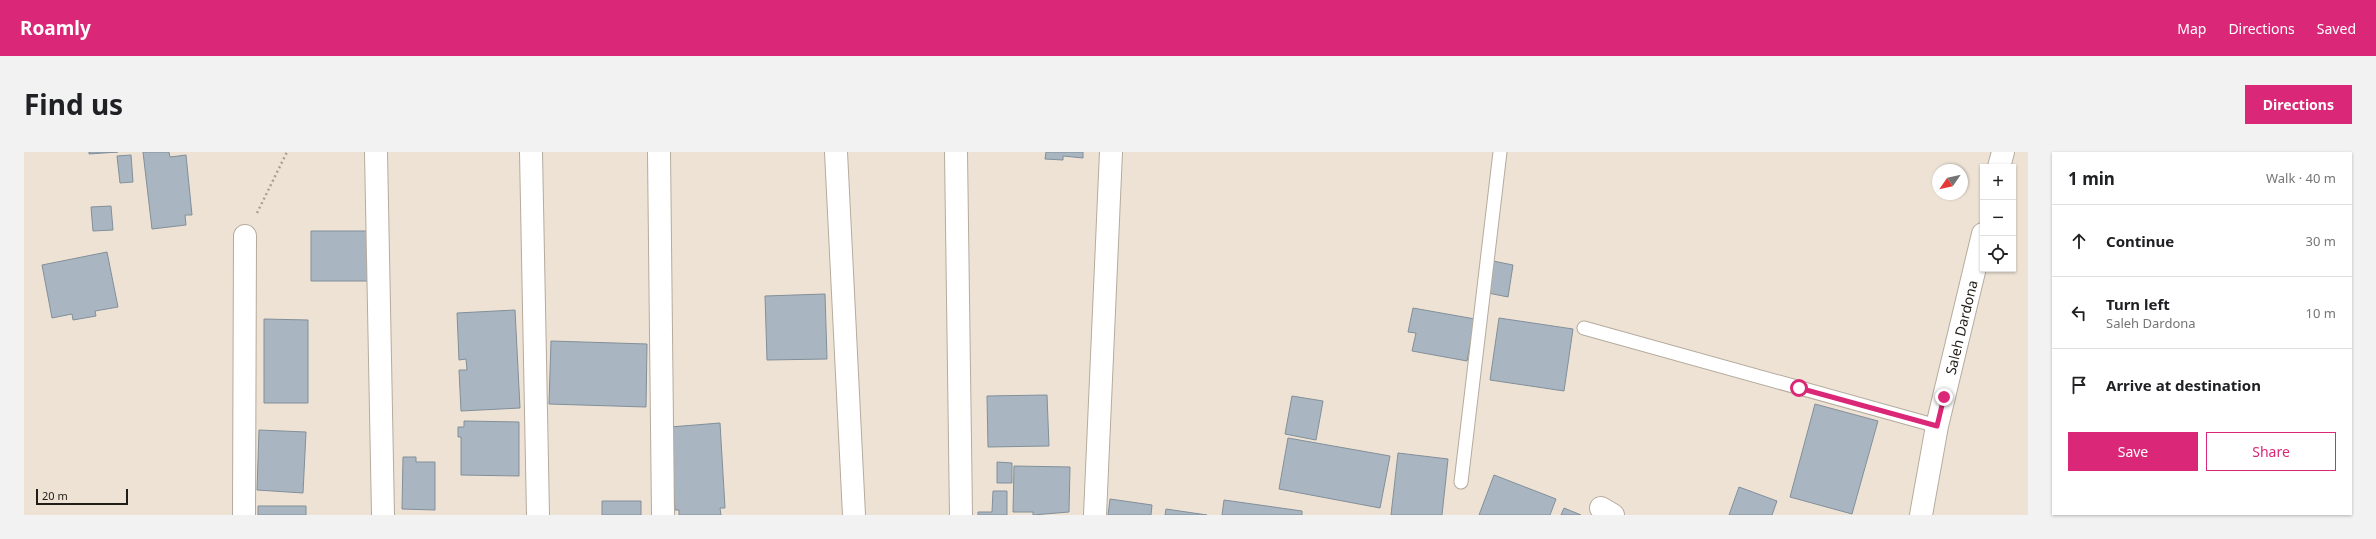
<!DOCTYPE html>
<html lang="en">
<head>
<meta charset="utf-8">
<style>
	body { margin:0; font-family:"Noto Sans",sans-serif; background:#f2f2f2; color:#202124 }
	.controls { position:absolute; right:12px; top:12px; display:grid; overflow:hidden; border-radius:0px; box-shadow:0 1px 3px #0004 }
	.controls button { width:36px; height:36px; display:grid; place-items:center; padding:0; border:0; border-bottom:1px solid #e0e0e0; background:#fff; color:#202124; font:20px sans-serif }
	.compass { position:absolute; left:1908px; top:12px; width:36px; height:36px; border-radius:50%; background:#fff; box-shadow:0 1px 3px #0004; rotate:236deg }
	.scale { position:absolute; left:12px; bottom:10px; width:92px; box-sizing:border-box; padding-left:4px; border:2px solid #201c17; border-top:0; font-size:11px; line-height:14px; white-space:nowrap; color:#201c17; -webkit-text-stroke:3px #ede2d4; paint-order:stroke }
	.stop { position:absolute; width:12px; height:12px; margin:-9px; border:3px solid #db2777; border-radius:50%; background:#fff }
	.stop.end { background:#db2777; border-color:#fff; box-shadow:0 1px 4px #0008 }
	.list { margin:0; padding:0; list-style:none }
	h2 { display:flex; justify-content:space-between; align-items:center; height:52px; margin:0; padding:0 16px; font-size:17px }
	h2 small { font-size:13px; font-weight:400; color:#757577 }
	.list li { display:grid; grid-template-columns:26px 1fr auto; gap:12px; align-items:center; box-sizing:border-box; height:72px; padding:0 16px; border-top:1px solid #e0e0e0 }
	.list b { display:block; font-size:15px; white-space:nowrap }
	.list p { margin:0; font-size:13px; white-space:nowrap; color:#757577 }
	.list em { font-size:13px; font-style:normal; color:#757577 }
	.actions { display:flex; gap:8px; padding:12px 16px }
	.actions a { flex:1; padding:9px 0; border:1px solid #db2777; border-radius:0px; text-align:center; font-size:14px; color:#db2777 }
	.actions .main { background:#db2777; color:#fff }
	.icon { flex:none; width:22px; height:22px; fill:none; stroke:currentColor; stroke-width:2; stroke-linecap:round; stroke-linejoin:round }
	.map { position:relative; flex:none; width:2004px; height:363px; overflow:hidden; border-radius:0px }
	header { display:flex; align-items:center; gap:24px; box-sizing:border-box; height:56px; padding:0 20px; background:#db2777; color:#fff }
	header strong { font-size:19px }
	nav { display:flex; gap:22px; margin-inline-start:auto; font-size:14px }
	.intro { display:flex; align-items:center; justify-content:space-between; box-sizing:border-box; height:96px; padding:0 24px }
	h1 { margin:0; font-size:28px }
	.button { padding:10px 18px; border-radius:0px; background:#db2777; color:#fff; font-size:14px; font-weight:700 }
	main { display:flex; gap:24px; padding:0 24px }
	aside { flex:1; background:#fff; border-radius:0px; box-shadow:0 1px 3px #0004 }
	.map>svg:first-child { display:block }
</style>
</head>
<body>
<header>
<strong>Roamly</strong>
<nav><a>Map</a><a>Directions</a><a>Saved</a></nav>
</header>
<div class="intro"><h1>Find us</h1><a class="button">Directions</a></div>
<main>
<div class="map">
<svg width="2004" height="363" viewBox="0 0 2004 363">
	<rect width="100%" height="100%" fill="#ede2d4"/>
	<!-- building -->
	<path fill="#a9b6c2" stroke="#828f9a" d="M 65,0 L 94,0 L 65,2 Z
		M 119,0 L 145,0 L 146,5 L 162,3 L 168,63 L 161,63 L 162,73 L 128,77 Z
		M 1022,0 L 1059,0 L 1059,6 L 1039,4 L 1039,8 L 1021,7 Z
		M 107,3 L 109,30 L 96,31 L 93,4 Z
		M 87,54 L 89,78 L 69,79 L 67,55 Z
		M 287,79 L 344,79 L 344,129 L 287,129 Z
		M 83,100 L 94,155 L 71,159 L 72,164 L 49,168 L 48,162 L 28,166 L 18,113 Z
		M 1469,109 L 1489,113 L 1484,145 L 1464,141 Z
		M 801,142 L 803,207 L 743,208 L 741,144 Z
		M 1389,156 L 1451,167 L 1443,209 L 1388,199 L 1392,181 L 1384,180 Z
		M 491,158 L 496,256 L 437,259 L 435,218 L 443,218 L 442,207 L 435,208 L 433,161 Z
		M 1475,166 L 1549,177 L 1540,239 L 1466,228 Z
		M 240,167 L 284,168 L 284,251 L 240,251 Z
		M 527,189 L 623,192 L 622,255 L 525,252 Z
		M 1023,243 L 1025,294 L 964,295 L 963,244 Z
		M 1268,244 L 1299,249 L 1292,288 L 1261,282 Z
		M 1791,252 L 1854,269 L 1828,362 L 1766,345 Z
		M 440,269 L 495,270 L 495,324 L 437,323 L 437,285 L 434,285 L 434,275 L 440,275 Z
		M 696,271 L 701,356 L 696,356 L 697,363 L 655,363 L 655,358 L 651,358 L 646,275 Z
		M 235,278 L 282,280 L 279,341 L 233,338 Z
		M 1264,286 L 1366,304 L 1356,356 L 1255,337 Z
		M 1374,301 L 1424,307 L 1418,363 L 1367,363 Z
		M 379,305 L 392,305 L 392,310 L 411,310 L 411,358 L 378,357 Z
		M 973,310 L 988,311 L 988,331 L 973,331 Z
		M 990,314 L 1046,315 L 1045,360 L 1009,363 L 1009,360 L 989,360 Z
		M 1470,323 L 1532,347 L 1526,363 L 1455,363 Z
		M 1715,335 L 1753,349 L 1748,363 L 1705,363 Z
		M 969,339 L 983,339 L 983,363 L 954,363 L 954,360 L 968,360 Z
		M 1086,347 L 1128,353 L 1127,363 L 1084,363 Z
		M 1200,348 L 1278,359 L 1278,363 L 1198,363 Z
		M 578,349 L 617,349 L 617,363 L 578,363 Z
		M 234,354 L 282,354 L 282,363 L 234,363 Z
		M 1540,356 L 1557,363 L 1537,363 Z
		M 1142,357 L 1183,363 L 1141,363 Z"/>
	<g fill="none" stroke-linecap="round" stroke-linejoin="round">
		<!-- lane casing -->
		<g stroke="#b5ab9e" stroke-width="15">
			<path id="lane" d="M 1560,176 L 1913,274
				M 1437,330 L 1476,0"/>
		</g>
		<!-- street casing -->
		<g stroke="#b5ab9e" stroke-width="24">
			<path id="street" d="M 352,0 L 359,363
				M 507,0 L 514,363
				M 635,0 L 639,363
				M 812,0 L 830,363
				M 932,0 L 937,363
				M 1577,356 L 1589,363
				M 220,363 L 221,84
				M 1071,363 L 1087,0"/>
		</g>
		<!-- secondary casing -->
		<g stroke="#b5ab9e" stroke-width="24">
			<g id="secondary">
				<path d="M 1975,15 L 1979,0"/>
				<path id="s1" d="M 1897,363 L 1913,274 L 1959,82"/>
			</g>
		</g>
		<!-- path -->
		<path stroke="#a9a095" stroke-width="2.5" stroke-dasharray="2 3" stroke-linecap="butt" d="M 233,61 L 263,0"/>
		<!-- lane -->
		<use href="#lane" stroke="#fff" stroke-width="13"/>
		<!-- street -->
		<use href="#street" stroke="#fff" stroke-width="22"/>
		<!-- secondary -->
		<use href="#secondary" stroke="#fff" stroke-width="22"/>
	</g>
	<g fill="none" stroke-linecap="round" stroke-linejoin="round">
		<!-- route -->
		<path stroke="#db2777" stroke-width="5" d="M 1775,236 L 1913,274 L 1920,245"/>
	</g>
	<g text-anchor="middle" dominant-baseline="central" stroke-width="4" stroke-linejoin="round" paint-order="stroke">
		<!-- street labels -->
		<g font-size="14" fill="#201c17" stroke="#ede2d4">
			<text stroke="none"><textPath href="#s1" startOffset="192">Saleh Dardona</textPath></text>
		</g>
	</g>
</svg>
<div class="controls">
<button>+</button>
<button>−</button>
<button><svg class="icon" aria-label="locate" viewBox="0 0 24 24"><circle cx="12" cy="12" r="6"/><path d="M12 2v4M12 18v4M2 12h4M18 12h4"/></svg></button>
</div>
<svg class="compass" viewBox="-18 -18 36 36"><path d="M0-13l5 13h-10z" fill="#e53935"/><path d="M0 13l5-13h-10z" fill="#757577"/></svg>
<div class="scale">20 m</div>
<div class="stop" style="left:1775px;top:236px"></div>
<div class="stop end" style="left:1920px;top:245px"></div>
</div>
<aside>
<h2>1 min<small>Walk · 40 m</small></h2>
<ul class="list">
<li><svg class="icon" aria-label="ahead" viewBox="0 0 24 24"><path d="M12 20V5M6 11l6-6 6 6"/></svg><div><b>Continue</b></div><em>30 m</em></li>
<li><svg class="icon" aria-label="left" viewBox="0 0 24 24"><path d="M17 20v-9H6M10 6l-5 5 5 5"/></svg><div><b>Turn left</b><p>Saleh Dardona</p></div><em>10 m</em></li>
<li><svg class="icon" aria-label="arrive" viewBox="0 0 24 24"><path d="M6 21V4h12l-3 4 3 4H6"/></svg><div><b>Arrive at destination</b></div></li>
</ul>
<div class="actions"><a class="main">Save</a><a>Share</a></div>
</aside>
</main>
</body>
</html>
